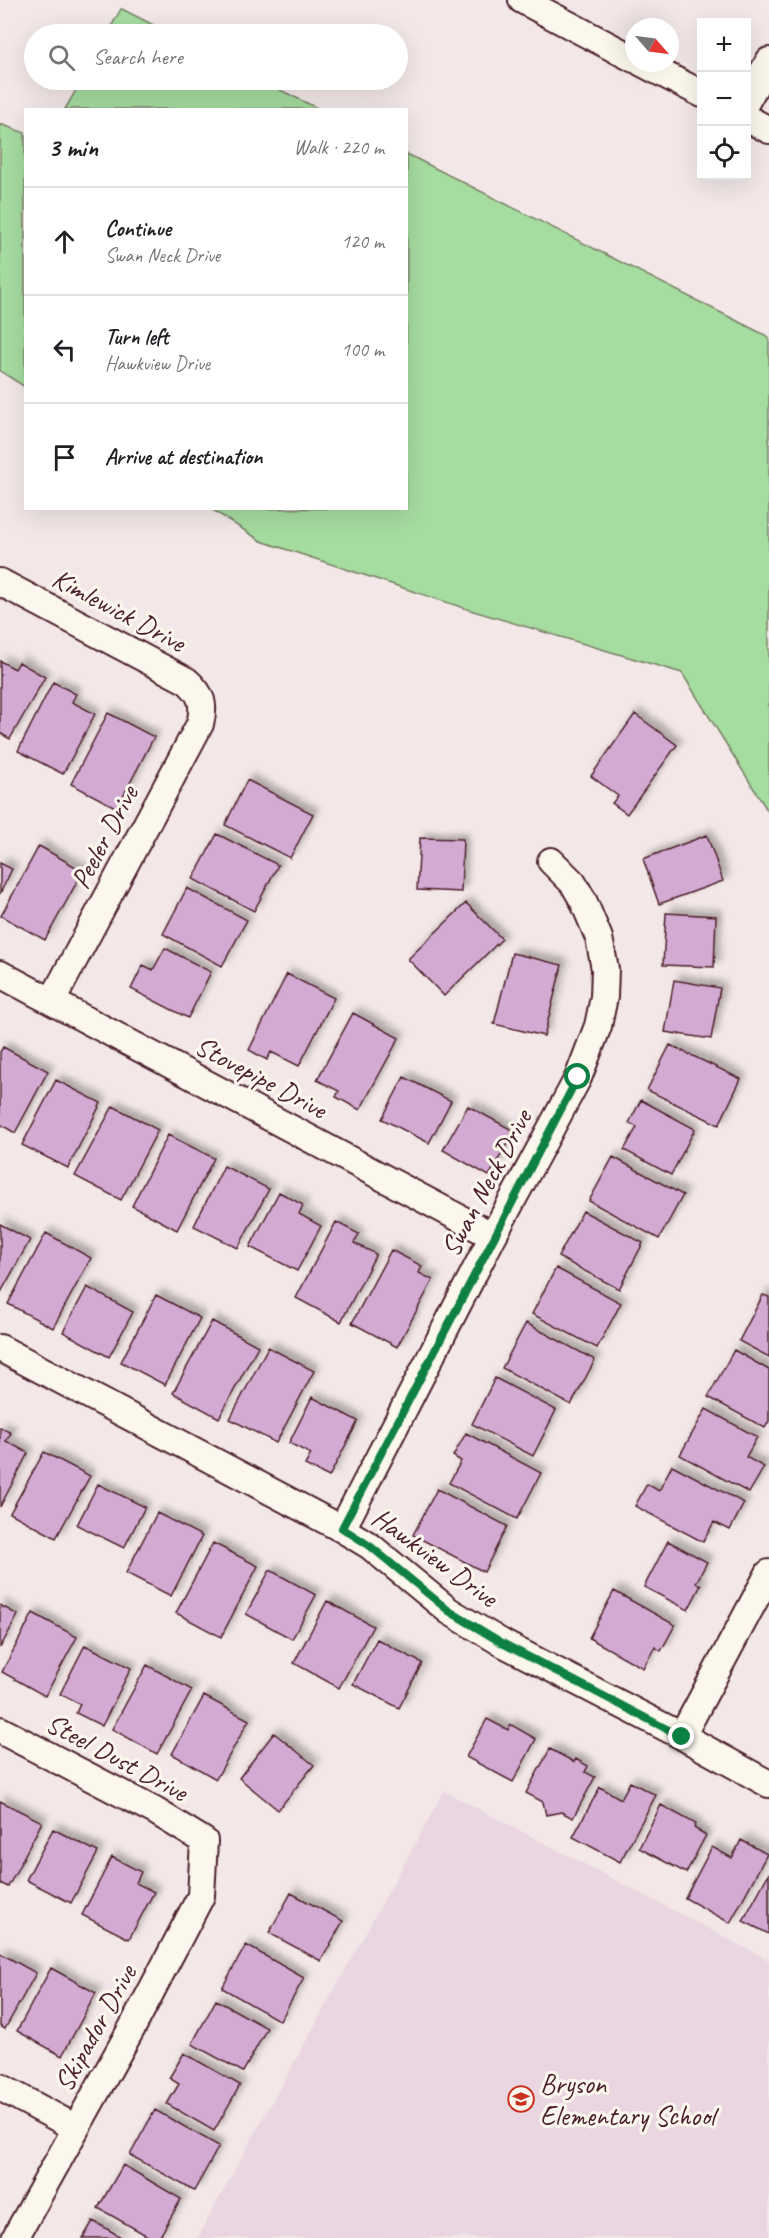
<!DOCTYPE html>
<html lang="en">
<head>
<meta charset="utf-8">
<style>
	body { margin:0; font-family:Caveat,sans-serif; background:#f6f6f6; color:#202124 }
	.controls { position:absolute; right:18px; top:18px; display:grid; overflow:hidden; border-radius:0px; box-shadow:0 6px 24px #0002 }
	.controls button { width:54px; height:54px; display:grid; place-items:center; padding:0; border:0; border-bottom:2px solid #e0e0e0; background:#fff; color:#202124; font:30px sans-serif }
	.compass { position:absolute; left:625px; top:18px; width:54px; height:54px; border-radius:50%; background:#fff; box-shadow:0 6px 24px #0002; rotate:118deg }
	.stop { position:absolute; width:18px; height:18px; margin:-14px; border:4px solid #0b8043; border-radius:50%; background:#fff }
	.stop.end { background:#0b8043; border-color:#fff; box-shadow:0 2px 6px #0008 }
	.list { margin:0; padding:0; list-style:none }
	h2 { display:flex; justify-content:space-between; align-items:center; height:78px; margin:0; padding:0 24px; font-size:26px }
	h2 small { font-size:20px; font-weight:400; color:#757577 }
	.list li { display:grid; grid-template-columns:39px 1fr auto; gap:18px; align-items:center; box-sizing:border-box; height:108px; padding:0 24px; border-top:2px solid #e0e0e0 }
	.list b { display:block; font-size:22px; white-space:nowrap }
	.list p { margin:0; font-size:20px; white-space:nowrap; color:#757577 }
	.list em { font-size:20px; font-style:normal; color:#757577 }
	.icon { flex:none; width:33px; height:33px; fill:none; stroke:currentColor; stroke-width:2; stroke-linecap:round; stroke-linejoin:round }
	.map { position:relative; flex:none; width:769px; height:2238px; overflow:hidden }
	.search { position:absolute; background:#fff; box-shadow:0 6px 24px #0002; left:24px; top:24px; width:384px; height:66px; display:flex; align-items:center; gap:15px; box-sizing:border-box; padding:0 21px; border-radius:33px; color:#757577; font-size:22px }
	.panel { position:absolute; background:#fff; box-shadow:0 6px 24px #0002; left:24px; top:108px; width:384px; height:402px; border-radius:0px }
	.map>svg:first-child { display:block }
</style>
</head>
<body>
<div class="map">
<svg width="769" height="2238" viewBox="0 0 769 2238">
	<defs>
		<filter id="shadow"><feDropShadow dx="5.5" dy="-5.5" stdDeviation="3" flood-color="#0004"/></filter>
	</defs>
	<rect width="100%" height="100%" fill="#f3e8e7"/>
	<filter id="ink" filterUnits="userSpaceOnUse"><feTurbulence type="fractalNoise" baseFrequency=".0167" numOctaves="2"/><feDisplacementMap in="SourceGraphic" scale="12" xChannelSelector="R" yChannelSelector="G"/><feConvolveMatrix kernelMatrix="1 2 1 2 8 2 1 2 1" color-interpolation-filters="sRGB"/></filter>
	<g filter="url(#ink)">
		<!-- built -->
		<path fill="#e9d6e1" d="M 444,1791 L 769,1960 L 769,2238 L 197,2238 Z"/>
		<!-- green -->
		<path fill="#a5dca0" stroke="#787e66" stroke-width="1.5" d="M 121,9 L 122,9 L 171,34 L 107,34 Z
			M 82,80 L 260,80 L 319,109 L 65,109 Z
			M 0,124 L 25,133 L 25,387 L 0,371 Z
			M 407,154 L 769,337 L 769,813 L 682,673 L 470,610 L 261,541 L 211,509 L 406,508 Z"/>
		<!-- building -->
		<path fill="#d3abd2" stroke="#4a1f2b" stroke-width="1.5" filter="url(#shadow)" d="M 0,661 L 15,669 L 19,662 L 45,677 L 10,739 L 0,733 Z
			M 53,682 L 76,694 L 72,702 L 95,714 L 63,774 L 18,751 Z
			M 108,713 L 154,737 L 117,808 L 71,784 Z
			M 635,714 L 677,745 L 627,814 L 612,803 L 618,796 L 591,776 Z
			M 247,780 L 313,814 L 290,858 L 225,825 Z
			M 217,834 L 278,865 L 254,911 L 193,879 Z
			M 707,835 L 723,881 L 659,904 L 643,859 Z
			M 420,838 L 463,839 L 461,892 L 417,890 Z
			M 39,846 L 83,871 L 45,940 L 1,916 Z
			M 0,863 L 12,869 L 0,894 Z
			M 187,888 L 247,920 L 222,966 L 163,934 Z
			M 466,903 L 502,939 L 444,996 L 408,959 Z
			M 666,913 L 716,916 L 714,967 L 663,965 Z
			M 165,948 L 211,972 L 188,1018 L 131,989 L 143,965 L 153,970 Z
			M 512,953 L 562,965 L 544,1036 L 494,1024 Z
			M 287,974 L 334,998 L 299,1066 L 271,1052 L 267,1060 L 249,1050 Z
			M 674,980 L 720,988 L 711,1039 L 665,1032 Z
			M 353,1013 L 399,1038 L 360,1110 L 336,1097 L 339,1091 L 317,1080 Z
			M 670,1045 L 741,1079 L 719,1125 L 647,1090 Z
			M 3,1047 L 48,1071 L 15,1133 L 0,1124 L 0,1052 Z
			M 404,1077 L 451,1101 L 429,1143 L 382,1119 Z
			M 56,1080 L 101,1103 L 68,1168 L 22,1145 Z
			M 641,1100 L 695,1129 L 671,1175 L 624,1150 L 637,1127 L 629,1123 Z
			M 113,1106 L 158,1130 L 121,1200 L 75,1176 Z
			M 468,1106 L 514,1131 L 489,1176 L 443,1150 Z
			M 168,1135 L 214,1158 L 177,1230 L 132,1206 Z
			M 613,1157 L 683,1195 L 659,1239 L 589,1201 Z
			M 224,1166 L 269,1189 L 238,1248 L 194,1226 Z
			M 279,1192 L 303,1205 L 299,1214 L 321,1226 L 297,1271 L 250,1247 Z
			M 583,1211 L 643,1243 L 619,1289 L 558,1257 Z
			M 336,1222 L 359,1234 L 354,1243 L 376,1254 L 341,1322 L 296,1298 Z
			M 0,1224 L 30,1240 L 0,1294 Z
			M 46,1233 L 91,1258 L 53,1328 L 8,1304 Z
			M 391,1250 L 422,1266 L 419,1273 L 433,1280 L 397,1347 L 352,1323 Z
			M 556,1268 L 621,1303 L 597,1348 L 532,1314 Z
			M 87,1287 L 133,1312 L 109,1357 L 63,1332 Z
			M 156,1295 L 200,1318 L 165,1385 L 121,1362 Z
			M 763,1295 L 769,1297 L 769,1357 L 739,1341 Z
			M 212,1321 L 258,1346 L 219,1418 L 173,1393 Z
			M 526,1323 L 595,1360 L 571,1405 L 502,1368 Z
			M 268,1347 L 314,1371 L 276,1443 L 230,1419 Z
			M 734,1350 L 769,1370 L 769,1421 L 765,1428 L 708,1397 Z
			M 495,1378 L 556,1410 L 533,1456 L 472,1424 Z
			M 312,1397 L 358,1421 L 329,1477 L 305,1465 L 311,1454 L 289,1443 Z
			M 706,1409 L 757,1437 L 746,1457 L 764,1467 L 749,1493 L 680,1455 Z
			M 0,1427 L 11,1433 L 6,1441 L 28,1453 L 0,1507 Z
			M 466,1433 L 541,1473 L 517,1519 L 449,1483 L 461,1461 L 453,1456 Z
			M 44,1452 L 90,1476 L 56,1538 L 10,1513 Z
			M 672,1465 L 744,1503 L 730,1530 L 714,1522 L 703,1542 L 635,1506 L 647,1484 L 659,1491 Z
			M 98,1484 L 145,1507 L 124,1548 L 77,1525 Z
			M 437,1489 L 507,1526 L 484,1572 L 413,1535 Z
			M 157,1513 L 202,1536 L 171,1596 L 126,1573 Z
			M 668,1541 L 707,1562 L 696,1583 L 701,1585 L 688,1610 L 644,1587 Z
			M 213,1543 L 258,1566 L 221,1637 L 176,1613 Z
			M 270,1570 L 316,1595 L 292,1639 L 246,1614 Z
			M 614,1591 L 675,1625 L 661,1651 L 655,1647 L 643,1668 L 589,1638 Z
			M 327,1601 L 373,1626 L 339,1688 L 294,1663 Z
			M 0,1605 L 18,1615 L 0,1648 Z
			M 33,1613 L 77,1637 L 45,1696 L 2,1672 Z
			M 377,1639 L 422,1663 L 399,1708 L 353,1684 Z
			M 85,1645 L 131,1668 L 102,1726 L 76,1713 L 80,1704 L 60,1694 Z
			M 147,1665 L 192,1690 L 157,1754 L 112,1729 Z
			M 204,1696 L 249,1720 L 216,1779 L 172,1754 Z
			M 487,1719 L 508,1730 L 510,1724 L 536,1739 L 513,1782 L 466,1757 Z
			M 274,1733 L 314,1765 L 278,1810 L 239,1778 Z
			M 550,1749 L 574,1762 L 576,1759 L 588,1766 L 585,1772 L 595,1777 L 573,1818 L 561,1812 L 546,1815 L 543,1802 L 526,1793 Z
			M 630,1782 L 656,1795 L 620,1862 L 573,1837 L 600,1787 L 621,1799 Z
			M 0,1801 L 42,1822 L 8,1887 L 0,1883 Z
			M 661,1805 L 696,1824 L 694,1828 L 706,1835 L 686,1873 L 639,1848 Z
			M 53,1829 L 98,1852 L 71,1903 L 26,1880 Z
			M 741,1840 L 767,1854 L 730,1923 L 685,1898 L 712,1847 L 732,1858 Z
			M 112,1857 L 141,1872 L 136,1883 L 154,1892 L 129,1939 L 82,1915 Z
			M 769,1873 L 769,1934 L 743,1921 Z
			M 291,1893 L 343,1921 L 321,1961 L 269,1933 Z
			M 246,1945 L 304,1978 L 280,2021 L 222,1988 Z
			M 0,1953 L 36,1973 L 5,2029 L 0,2026 Z
			M 51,1968 L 96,1993 L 62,2056 L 17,2031 Z
			M 216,2000 L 267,2028 L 243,2072 L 192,2044 Z
			M 184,2053 L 240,2085 L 214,2131 L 167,2104 L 179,2084 L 169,2078 Z
			M 155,2110 L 219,2146 L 194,2191 L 130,2155 Z
			M 123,2165 L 181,2199 L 159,2238 L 151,2238 L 98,2208 Z
			M 93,2221 L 123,2238 L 83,2238 Z"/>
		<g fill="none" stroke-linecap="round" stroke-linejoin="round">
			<!-- minor casing -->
			<g stroke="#4a1f2b" stroke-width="30">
				<path id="minor" d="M 522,0 L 634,59
					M 642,63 L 702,94
					M 746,102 L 769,61
					M 746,118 L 769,130
					M 0,582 L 187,681 C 202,694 205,705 200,724 L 52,1001
					M 0,974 L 493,1236
					M 0,1348 L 342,1529 L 370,1546 L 449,1611 L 504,1644 L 682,1736 L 769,1784
					M 342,1529 L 493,1236 L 578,1078 L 598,1026 L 604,997 L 605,969 L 599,938 L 583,900 L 573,883 L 551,861
					M 0,1730 L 155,1811 L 204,1841 L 201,1896 L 133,2026 L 15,2238
					M 682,1736 L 769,1573
					M 0,2087 L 76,2128"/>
			</g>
			<!-- minor -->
			<use href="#minor" stroke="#fbf7ec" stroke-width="26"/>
		</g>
	</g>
	<g fill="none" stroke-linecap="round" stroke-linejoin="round" filter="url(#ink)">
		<!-- route -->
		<path stroke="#0b8043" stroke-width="8" d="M 578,1077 L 342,1528 L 370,1546 L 449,1611 L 504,1644 L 682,1737"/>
	</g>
	<!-- icons -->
	<defs>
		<g id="school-ring" transform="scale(1.35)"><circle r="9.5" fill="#fbf7ec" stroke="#c8321e" stroke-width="1.5"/><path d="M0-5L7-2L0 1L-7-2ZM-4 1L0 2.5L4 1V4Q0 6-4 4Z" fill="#c8321e"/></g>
	</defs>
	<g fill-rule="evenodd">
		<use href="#school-ring" x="521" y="2099"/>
	</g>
	<g text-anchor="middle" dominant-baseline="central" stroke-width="6" stroke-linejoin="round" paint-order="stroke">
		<!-- street labels -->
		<g font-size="28" fill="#4a1f2b" stroke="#fbf7ec">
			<text transform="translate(119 610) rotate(28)">Kimlewick Drive</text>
			<text transform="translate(104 837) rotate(-62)">Peeler Drive</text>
			<text transform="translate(261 1077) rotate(28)">Stovepipe Drive</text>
			<text transform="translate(486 1183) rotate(-62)">Swan Neck Drive</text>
			<text transform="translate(435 1557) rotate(36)">Hawkview Drive</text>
			<text transform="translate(117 1757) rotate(28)">Steel Dust Drive</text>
			<text transform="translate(95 2028) rotate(-61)">Skipador Drive</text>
		</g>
		<!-- poi labels -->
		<g font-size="28" fill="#4a1f2b" stroke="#fbf7ec" text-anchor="start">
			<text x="540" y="2083">Bryson<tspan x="540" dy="32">Elementary School</tspan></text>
		</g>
	</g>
</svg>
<div class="controls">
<button>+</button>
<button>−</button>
<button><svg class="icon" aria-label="locate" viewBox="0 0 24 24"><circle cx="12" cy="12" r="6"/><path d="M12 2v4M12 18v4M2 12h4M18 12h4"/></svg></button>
</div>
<svg class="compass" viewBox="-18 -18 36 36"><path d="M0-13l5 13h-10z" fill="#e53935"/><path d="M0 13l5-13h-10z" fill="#757577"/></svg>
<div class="stop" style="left:578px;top:1077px"></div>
<div class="stop end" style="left:682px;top:1737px"></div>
<div class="search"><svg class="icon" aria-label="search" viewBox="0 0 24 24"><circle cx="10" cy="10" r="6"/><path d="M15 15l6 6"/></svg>Search here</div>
<section class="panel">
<h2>3 min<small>Walk · 220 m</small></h2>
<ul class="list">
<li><svg class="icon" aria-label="ahead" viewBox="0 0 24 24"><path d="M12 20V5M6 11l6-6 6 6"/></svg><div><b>Continue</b><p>Swan Neck Drive</p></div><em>120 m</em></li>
<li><svg class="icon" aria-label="left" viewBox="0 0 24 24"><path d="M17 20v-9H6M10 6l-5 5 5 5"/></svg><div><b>Turn left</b><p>Hawkview Drive</p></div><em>100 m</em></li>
<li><svg class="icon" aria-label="arrive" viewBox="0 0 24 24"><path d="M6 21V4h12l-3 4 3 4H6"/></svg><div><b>Arrive at destination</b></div></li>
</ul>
</section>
</div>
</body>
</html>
